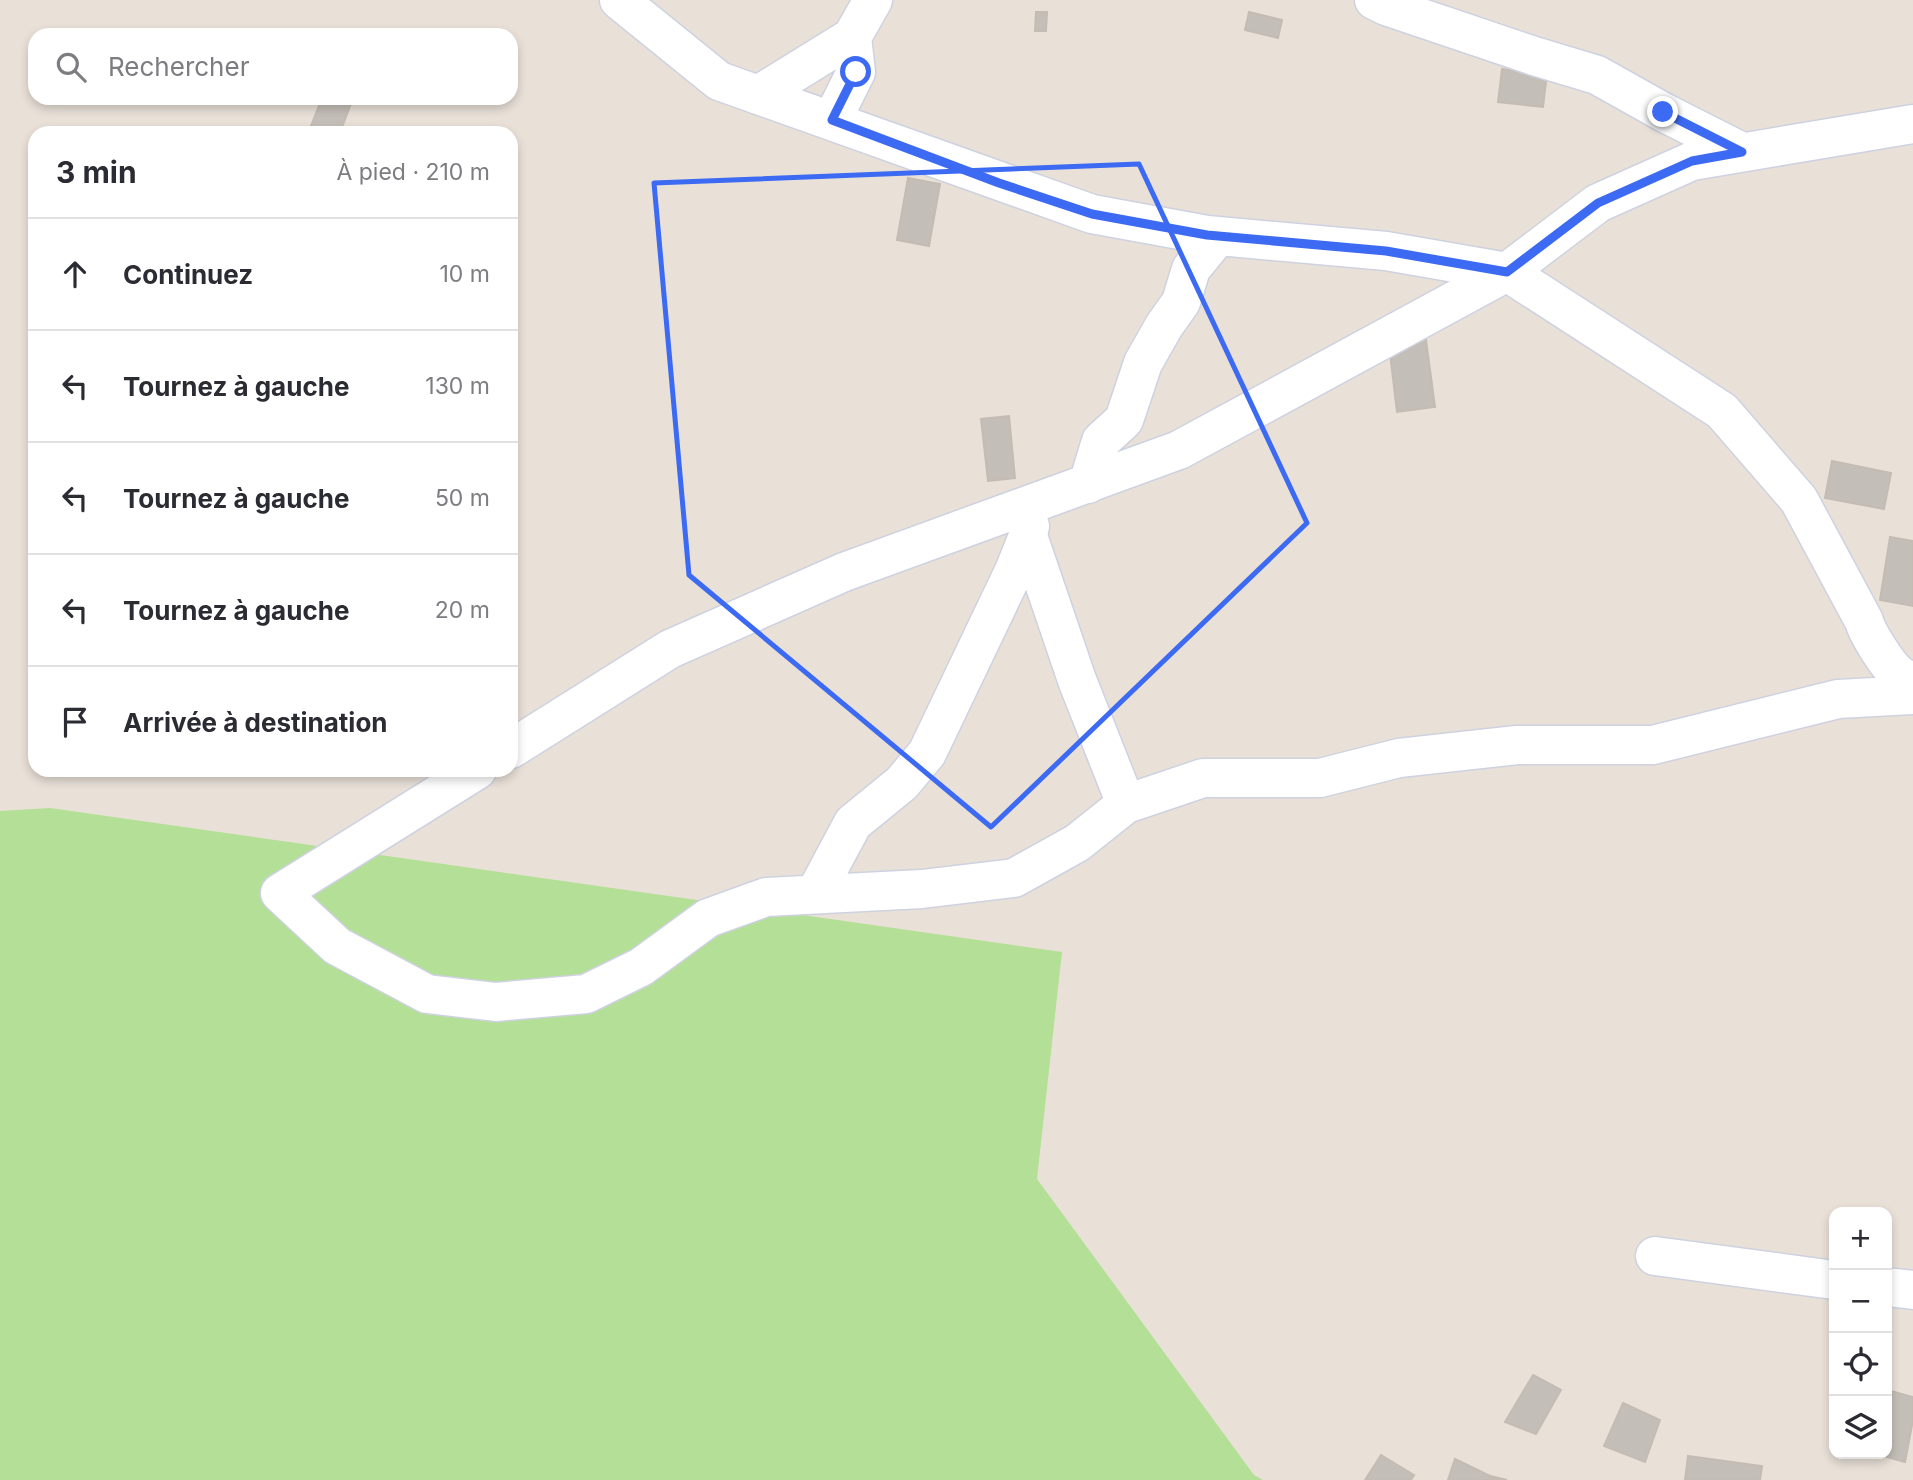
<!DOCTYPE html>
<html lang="fr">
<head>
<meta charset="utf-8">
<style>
	body { margin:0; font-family:Inter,sans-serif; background:#f2f2f3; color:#2b2b33 }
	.controls { position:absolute; right:21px; bottom:21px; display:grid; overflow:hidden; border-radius:14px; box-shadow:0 4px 10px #0003 }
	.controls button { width:63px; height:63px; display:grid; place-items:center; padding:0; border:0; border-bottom:2px solid #e1e1e2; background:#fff; color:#2b2b33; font:35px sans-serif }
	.stop { position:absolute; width:21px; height:21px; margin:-16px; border:5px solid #3c6af2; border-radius:50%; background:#fff }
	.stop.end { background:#3c6af2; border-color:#fff; box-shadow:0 2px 7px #0008 }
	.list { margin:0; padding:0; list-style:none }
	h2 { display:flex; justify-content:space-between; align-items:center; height:91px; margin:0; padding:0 28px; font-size:30px }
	h2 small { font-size:23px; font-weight:400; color:#7c7c81 }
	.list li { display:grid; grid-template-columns:46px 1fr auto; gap:21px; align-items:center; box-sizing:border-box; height:112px; padding:0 28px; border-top:2px solid #e1e1e2 }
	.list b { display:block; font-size:26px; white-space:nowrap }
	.list em { font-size:23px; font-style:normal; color:#7c7c81 }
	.icon { flex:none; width:38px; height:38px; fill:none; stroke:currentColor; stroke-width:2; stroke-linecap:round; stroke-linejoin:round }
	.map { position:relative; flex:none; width:1913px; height:1480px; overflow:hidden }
	.search { position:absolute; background:#fff; box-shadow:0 4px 10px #0003; left:28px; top:28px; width:490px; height:77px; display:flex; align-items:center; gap:18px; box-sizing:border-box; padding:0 24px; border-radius:21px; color:#7c7c81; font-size:26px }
	.panel { position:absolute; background:#fff; box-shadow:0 4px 10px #0003; left:28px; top:126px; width:490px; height:651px; border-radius:21px }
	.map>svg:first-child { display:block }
</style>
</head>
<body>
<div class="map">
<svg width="1913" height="1480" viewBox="0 0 1913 1480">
	<rect width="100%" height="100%" fill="#e9e1d8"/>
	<!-- green -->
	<path fill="#b3df96" d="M 50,808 L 1062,952 L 1037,1179 L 1254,1475 L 1263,1480 L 0,1480 L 0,811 Z"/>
	<!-- building -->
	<path fill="#c4beb8" stroke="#c4bcb2" stroke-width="2" d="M 1036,12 L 1047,12 L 1046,31 L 1035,31 Z
		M 1249,12 L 1282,20 L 1278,38 L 1245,30 Z
		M 1502,69 L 1547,74 L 1543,107 L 1498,102 Z
		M 322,98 L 353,98 L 340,133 L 330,133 L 311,126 Z
		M 908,178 L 940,184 L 929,246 L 897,240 Z
		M 1426,340 L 1435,407 L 1397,412 L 1389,345 Z
		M 1009,416 L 1015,478 L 988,481 L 981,419 Z
		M 1832,461 L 1891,473 L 1884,509 L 1825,498 Z
		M 1890,537 L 1913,541 L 1913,606 L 1880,600 Z
		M 1533,1375 L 1561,1390 L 1536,1434 L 1505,1422 Z
		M 1887,1390 L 1913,1397 L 1913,1420 L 1905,1462 L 1876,1454 L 1887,1454 Z
		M 1623,1403 L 1660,1420 L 1645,1462 L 1604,1446 Z
		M 1381,1455 L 1414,1475 L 1411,1480 L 1365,1480 Z
		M 1688,1456 L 1762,1466 L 1760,1480 L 1685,1480 Z
		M 1455,1459 L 1490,1476 L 1507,1480 L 1448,1480 Z"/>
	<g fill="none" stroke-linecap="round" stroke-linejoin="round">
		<!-- minor casing -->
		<g stroke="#ced2e0" stroke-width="41">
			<path id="minor" d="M 619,0 L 719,81 L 1092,214 L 1207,235 L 1386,251 L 1507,272 L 1722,411 L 1799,500 L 1864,621 C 1867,633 1888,666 1898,674 C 1902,677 1908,680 1913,682
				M 1374,0 L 1386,6 L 1534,56 L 1597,75 L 1663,112 L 1742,152
				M 758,95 L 852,37 L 873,0
				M 832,120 L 856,72 L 852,37
				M 1088,484 L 1101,441 L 1124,420 L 1143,363 L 1164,326 L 1181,302 L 1191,269 L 1218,236
				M 1030,526 L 1028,536 L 1077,680 L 1126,804
				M 511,749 L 670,649 L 844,572 L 1179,450 L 1507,272 L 1598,203 L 1692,161 L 1913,124
				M 477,770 L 280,893 L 337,946 L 427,994 L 496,1002 L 586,994 L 641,967 L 708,918 L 766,897 L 922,889 L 1014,878 L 1077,843 L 1126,804 L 1203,778 L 1320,778 L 1399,758 L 1517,745 L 1653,745 L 1838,699 L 1913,695
				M 815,894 L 853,823 L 902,783 L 927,753 L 1014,571 L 1028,536
				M 1655,1256 L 1834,1280
				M 1887,1287 L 1913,1290"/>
		</g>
		<!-- minor -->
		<use href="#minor" stroke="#fff" stroke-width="38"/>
	</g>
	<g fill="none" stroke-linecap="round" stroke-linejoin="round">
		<!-- route -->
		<path stroke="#3c6af2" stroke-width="9" d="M 856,72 L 832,120 L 999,183 L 1092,214 L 1207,235 L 1386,251 L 1507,272 L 1598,203 L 1692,161 L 1742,152 L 1663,112"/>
	</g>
	<!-- marked area -->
	<path fill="none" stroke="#3c6af2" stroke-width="5" stroke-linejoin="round" d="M 1139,164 L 1307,523 L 991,827 L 689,575 L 654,183 Z"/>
</svg>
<div class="controls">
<button>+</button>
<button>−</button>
<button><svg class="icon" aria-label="locate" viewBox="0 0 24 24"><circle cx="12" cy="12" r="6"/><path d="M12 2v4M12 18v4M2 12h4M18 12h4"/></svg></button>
<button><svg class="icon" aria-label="layers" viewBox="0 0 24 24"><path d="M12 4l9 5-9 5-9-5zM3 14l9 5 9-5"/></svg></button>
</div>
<div class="stop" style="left:856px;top:72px"></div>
<div class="stop end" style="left:1663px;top:112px"></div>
<div class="search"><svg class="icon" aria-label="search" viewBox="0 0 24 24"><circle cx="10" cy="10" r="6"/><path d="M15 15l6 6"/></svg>Rechercher</div>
<section class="panel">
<h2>3 min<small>À pied · 210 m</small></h2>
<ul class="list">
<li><svg class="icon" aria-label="ahead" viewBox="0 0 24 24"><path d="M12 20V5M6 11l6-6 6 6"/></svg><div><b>Continuez</b></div><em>10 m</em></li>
<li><svg class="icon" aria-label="left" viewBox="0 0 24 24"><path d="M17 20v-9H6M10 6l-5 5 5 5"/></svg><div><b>Tournez à gauche</b></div><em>130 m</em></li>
<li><svg class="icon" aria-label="left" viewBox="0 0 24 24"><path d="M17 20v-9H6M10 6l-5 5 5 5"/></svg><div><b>Tournez à gauche</b></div><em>50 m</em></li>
<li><svg class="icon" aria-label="left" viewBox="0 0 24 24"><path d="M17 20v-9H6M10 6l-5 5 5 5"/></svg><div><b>Tournez à gauche</b></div><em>20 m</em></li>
<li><svg class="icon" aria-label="arrive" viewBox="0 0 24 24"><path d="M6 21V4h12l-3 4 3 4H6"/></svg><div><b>Arrivée à destination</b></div></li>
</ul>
</section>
</div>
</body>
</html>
